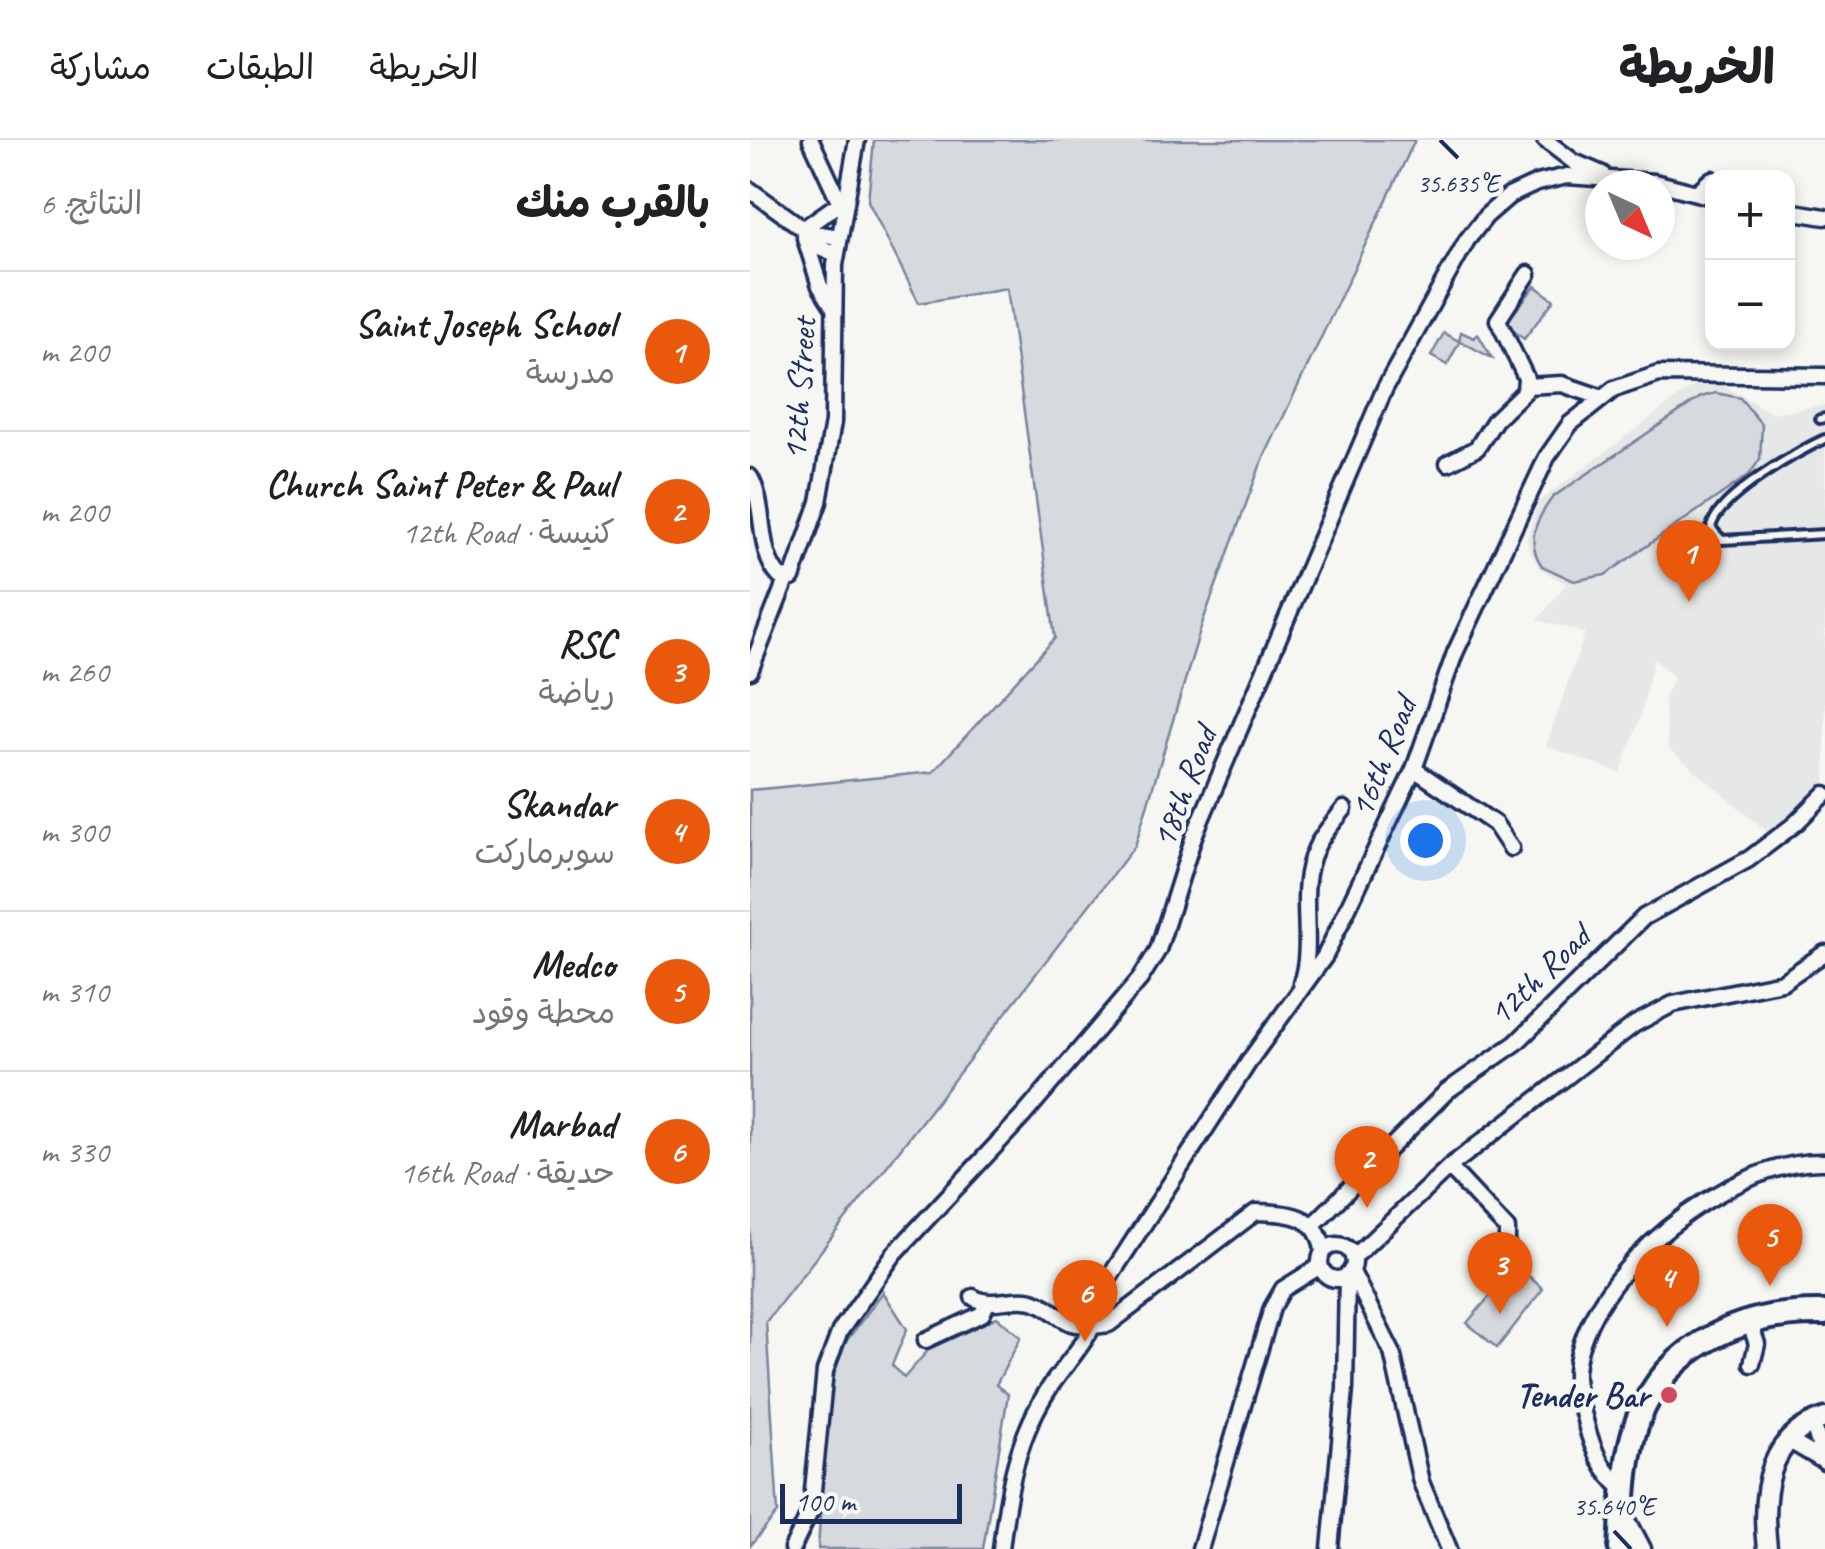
<!DOCTYPE html>
<html lang="ar">
<head>
<meta charset="utf-8">
<style>
	body { margin:0; font-family:Caveat,"Playpen Sans Arabic",sans-serif; background:#f2f2f2; color:#202124; direction:rtl }
	.controls { position:absolute; right:30px; top:30px; display:grid; overflow:hidden; border-radius:20px; box-shadow:0 5px 15px #0003 }
	.controls button { width:90px; height:90px; display:grid; place-items:center; padding:0; border:0; border-bottom:2px solid #e0e0e0; background:#fff; color:#202124; font:50px sans-serif }
	.compass { position:absolute; left:835px; top:30px; width:90px; height:90px; border-radius:50%; background:#fff; box-shadow:0 5px 15px #0003; rotate:136deg }
	.scale { position:absolute; left:30px; bottom:25px; width:182px; box-sizing:border-box; padding-left:10px; border:5px solid #1b2f5e; border-top:0; font-size:28px; line-height:35px; white-space:nowrap; color:#1b2f5e; -webkit-text-stroke:8px #f6f6f2; paint-order:stroke }
	.you { position:absolute; left:675px; top:700px; width:35px; height:35px; margin:-25px; border:8px solid #fff; border-radius:50%; background:#1a73e8; box-shadow:0 0 0 15px #1a73e833 }
	.badge { display:grid; place-items:center; width:65px; height:65px; border-radius:50%; background:#ea580c; color:#fff; font-size:32px; font-weight:700 }
	.pin { position:absolute; translate:-50% -82px; filter:drop-shadow(0 2px 5px #0008) }
	.pin::after { content:''; position:absolute; top:52px; width:35px; height:30px; background:inherit; clip-path:polygon(0 0,100% 0,50% 100%) }
	.list { margin:0; padding:0; list-style:none }
	h2 { display:flex; justify-content:space-between; align-items:center; height:130px; margin:0; padding:0 40px; font-size:42px }
	h2 small { font-size:32px; font-weight:400; color:#757577 }
	.list li { display:grid; grid-template-columns:65px 1fr auto; gap:30px; align-items:center; box-sizing:border-box; height:160px; padding:0 40px; border-top:2px solid #e0e0e0 }
	.list b { display:block; font-size:38px; white-space:nowrap }
	.list p { margin:0; font-size:32px; white-space:nowrap; color:#757577 }
	.list em { font-size:32px; font-style:normal; color:#757577 }
	.map { position:relative; flex:none; width:1075px; height:1409px; overflow:hidden; direction:ltr }
	header { display:flex; align-items:center; gap:60px; box-sizing:border-box; height:140px; padding:0 50px; background:#fff; border-bottom:2px solid #e0e0e0 }
	header strong { font-size:48px }
	nav { display:flex; gap:55px; margin-inline-start:auto; font-size:35px }
	main { display:flex }
	aside { flex:1; background:#fff }
	.map>svg:first-child { display:block }
</style>
</head>
<body>
<header>
<strong>الخريطة</strong>
<nav><a>الخريطة</a><a>الطبقات</a><a>مشاركة</a></nav>
</header>
<main>
<div class="map">
<svg width="1075" height="1409" viewBox="0 0 1075 1409">
	<rect width="100%" height="100%" fill="#f6f6f2"/>
	<filter id="ink" filterUnits="userSpaceOnUse"><feTurbulence type="fractalNoise" baseFrequency=".01" numOctaves="2"/><feDisplacementMap in="SourceGraphic" scale="20" xChannelSelector="R" yChannelSelector="G"/><feConvolveMatrix kernelMatrix="1 2 1 2 8 2 1 2 1" color-interpolation-filters="sRGB"/></filter>
	<g filter="url(#ink)">
		<!-- built -->
		<path fill="#e6e7e7" d="M 967,242 L 1022,273 L 1075,265 L 1075,643 L 1019,693 L 918,608 L 914,556 L 925,538 L 904,518 L 889,581 L 870,633 L 796,606 L 835,493 L 788,480 L 816,444 L 789,428 L 780,411 L 777,399 L 788,362 L 943,246 Z"/>
		<!-- green -->
		<path fill="#d6d9dd" stroke="#78849e" stroke-width="2.5" d="M 124,0 L 665,0 L 510,326 L 453,481 L 385,706 L 16,1182 L 28,1373 L 0,1406 L 0,650 L 183,632 L 305,498 L 257,148 L 169,163 L 118,61 Z
			M 785,146 L 804,160 L 774,199 L 755,184 Z
			M 711,192 L 724,198 L 728,194 L 742,218 L 710,201 L 697,225 L 681,216 L 694,193 L 709,201 Z
			M 966,253 L 990,258 L 1012,285 L 1010,319 L 999,335 L 855,435 L 824,441 L 792,426 C 775,401 786,379 803,357 L 951,257 Z
			M 772,1130 L 793,1149 L 747,1208 L 717,1183 L 756,1137 L 761,1142 Z
			M 133,1152 L 157,1189 L 142,1225 L 154,1238 L 180,1208 L 247,1177 L 271,1197 L 246,1245 L 258,1254 L 233,1409 L 68,1409 L 77,1271 L 89,1211 Z"/>
		<g fill="none" stroke-linecap="round" stroke-linejoin="round">
			<!-- service casing -->
			<g stroke="#1b2f5e" stroke-width="14">
				<path id="service" d="M 1070,279 L 1075,278
					M 1075,299 C 1048,311 966,358 961,388 L 972,400 L 1075,394"/>
			</g>
			<!-- minor casing -->
			<g stroke="#1b2f5e" stroke-width="21">
				<path id="minor" d="M 61,0 L 92,67
					M 795,0 L 824,22 L 852,34
					M 0,50 L 58,92 L 89,97
					M 946,53 L 962,39
					M 1038,71 L 1075,77
					M 55,98 L 70,146 L 84,168
					M 86,114 L 60,103 L 53,89 L 91,62
					M 776,246 L 812,244 L 850,257
					M 698,323 L 727,308 L 745,280 L 775,251 L 776,238 L 748,180 L 778,134
					M 0,337 C 17,367 6,412 30,437 L 42,438 L 69,362 L 83,282 L 85,125 L 107,0
					M 0,531 L 36,440
					M 664,629 L 745,684 L 761,708
					M 551,843 C 566,800 545,751 566,708 C 572,694 585,681 594,669
					M 699,1027 L 757,1089 L 757,1101
					M 564,1084 L 697,951 L 766,903 L 894,777 L 999,719 L 1045,684 L 1075,654
					M570 1122a17 17 0 1 1 34 0a17 17 0 1 1-34 0Z
					M 603,1118 L 699,1027 L 885,884 L 923,864 L 1032,842 L 1075,813
					M 601,1130 L 642,1212 L 671,1342 L 699,1409
					M 223,1157 C 241,1170 267,1153 288,1163 C 308,1171 317,1190 340,1183
					M 999,1180 L 1007,1204 L 1002,1224
					M 343,1186 L 338,1177 L 348,1155 L 502,917 L 575,816 L 664,629 L 705,513 L 797,317 L 820,284 L 864,249 L 909,234 L 1075,236
					M 343,1186 L 359,1184 L 506,1072 C 537,1073 569,1074 573,1111
					M 176,1200 L 232,1174 L 237,1163
					M 1063,1283 L 1074,1322
					M 1038,1300 L 1075,1322
					M 873,1349 C 852,1331 843,1311 836,1284 C 832,1268 825,1248 826,1231 C 834,1134 980,1018 1075,1022
					M 42,1409 L 61,1370 L 75,1231 L 90,1191 L 144,1114 L 274,975 L 390,839 L 408,810 L 444,696 L 635,248 L 717,100 L 736,76 L 759,56 L 787,43 L 817,36 L 904,42 L 962,57
					M 251,1409 C 258,1349 267,1295 302,1244 C 316,1224 331,1208 343,1186
					M 450,1409 L 522,1168 L 533,1149 L 570,1126
					M 580,1409 L 595,1249 L 597,1135"/>
			</g>
			<!-- tertiary casing -->
			<g stroke="#1b2f5e" stroke-width="25">
				<path id="tertiary" d="M 873,1375 L 891,1409
					M 1017,1409 C 1011,1356 1016,1296 1075,1278"/>
			</g>
			<!-- trunk casing -->
			<g stroke="#1b2f5e" stroke-width="30">
				<path id="trunk" d="M 871,1409 C 874,1366 873,1321 888,1280 C 918,1202 997,1171 1075,1173"/>
			</g>
			<!-- service -->
			<use href="#service" stroke="#f6f6f2" stroke-width="6"/>
			<!-- minor -->
			<use href="#minor" stroke="#f6f6f2" stroke-width="14"/>
			<!-- tertiary -->
			<use href="#tertiary" stroke="#f6f6f2" stroke-width="18"/>
			<!-- trunk -->
			<use href="#trunk" stroke="#f6f6f2" stroke-width="22"/>
		</g>
	</g>
	<!-- ticks -->
	<path fill="none" stroke="#1b2f5e" stroke-width="4" d="M 690,0 L 708,18M 864,1391 L 881,1409"/>
	<!-- markers -->
	<circle fill="#d1495b" stroke="#f6f6f2" stroke-width="4" cx="919" cy="1255" r="10"/>
	<g text-anchor="middle" dominant-baseline="central" stroke-width="9" stroke-linejoin="round" paint-order="stroke">
		<!-- street labels -->
		<g font-size="35" fill="#1b2f5e" stroke="#f6f6f2">
			<text transform="translate(49 249) rotate(-86)">12th Street</text>
			<text transform="translate(633 617) rotate(-68)">16th Road</text>
			<text transform="translate(434 647) rotate(-69)">18th Road</text>
			<text transform="translate(789 835) rotate(-44)">12th Road</text>
		</g>
		<!-- poi labels -->
		<g font-size="35" font-weight="bold" fill="#1b2f5e" stroke="#f6f6f2" text-anchor="end">
			<text x="899" y="1255">Tender Bar</text>
		</g>
	</g>
	<g font-size="25" text-anchor="middle" fill="#1b2f5e" stroke="#f6f6f2" stroke-width="9" stroke-linejoin="round" paint-order="stroke">
		<text x="708" y="52">35.635°E</text>
		<text x="864" y="1375">35.640°E</text>
	</g>
</svg>
<div class="controls">
<button>+</button>
<button>−</button>
</div>
<svg class="compass" viewBox="-18 -18 36 36"><path d="M0-13l5 13h-10z" fill="#e53935"/><path d="M0 13l5-13h-10z" fill="#757577"/></svg>
<div class="scale">100 m</div>
<div class="you"></div>
<div class="pin badge" style="left:939px;top:462px">1</div>
<div class="pin badge" style="left:617px;top:1068px">2</div>
<div class="pin badge" style="left:750px;top:1174px">3</div>
<div class="pin badge" style="left:917px;top:1187px">4</div>
<div class="pin badge" style="left:1020px;top:1146px">5</div>
<div class="pin badge" style="left:335px;top:1202px">6</div>
</div>
<aside>
<h2>بالقرب منك<small>النتائج: 6</small></h2>
<ul class="list">
<li><span class="badge">1</span><div><b>Saint Joseph School</b><p>مدرسة</p></div><em>200 m</em></li>
<li><span class="badge">2</span><div><b>Church Saint Peter &amp; Paul</b><p>كنيسة · 12th Road</p></div><em>200 m</em></li>
<li><span class="badge">3</span><div><b>RSC</b><p>رياضة</p></div><em>260 m</em></li>
<li><span class="badge">4</span><div><b>Skandar</b><p>سوبرماركت</p></div><em>300 m</em></li>
<li><span class="badge">5</span><div><b>Medco</b><p>محطة وقود</p></div><em>310 m</em></li>
<li><span class="badge">6</span><div><b>Marbad</b><p>حديقة · 16th Road</p></div><em>330 m</em></li>
</ul>
</aside>
</main>
</body>
</html>
